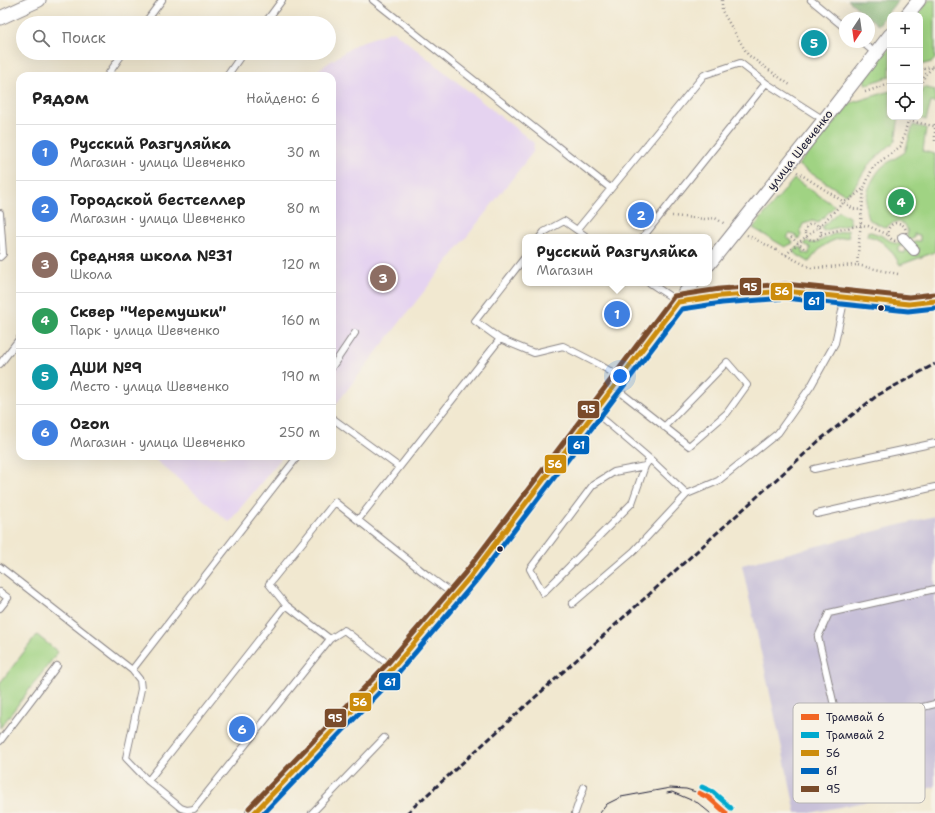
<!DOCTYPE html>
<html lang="ru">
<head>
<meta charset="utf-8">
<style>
	body { margin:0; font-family:"Shantell Sans",sans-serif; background:#f2f2f2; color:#222 }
	.controls { position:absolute; right:12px; top:12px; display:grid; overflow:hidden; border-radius:8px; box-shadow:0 4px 16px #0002 }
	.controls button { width:36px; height:36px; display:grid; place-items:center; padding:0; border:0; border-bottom:1px solid #e0e0e0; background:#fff; color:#222; font:20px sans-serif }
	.compass { position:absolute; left:839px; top:12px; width:36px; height:36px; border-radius:50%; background:#fff; box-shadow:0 4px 16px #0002; rotate:193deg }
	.you { position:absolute; left:620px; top:376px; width:14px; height:14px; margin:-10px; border:3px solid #fff; border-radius:50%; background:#1a73e8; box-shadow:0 0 0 6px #1a73e833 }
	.badge { display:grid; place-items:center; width:26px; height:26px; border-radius:50%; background:#1f6fb2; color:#fff; font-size:13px; font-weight:700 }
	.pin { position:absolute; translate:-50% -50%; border:2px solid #fff; box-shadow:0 1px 4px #0006 }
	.popup { position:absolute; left:522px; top:234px; width:190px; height:52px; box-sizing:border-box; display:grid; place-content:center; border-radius:8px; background:#fff; filter:drop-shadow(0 1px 3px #0005); font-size:13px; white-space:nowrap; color:#767676 }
	.popup b { font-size:15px; color:#222 }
	.popup::after { content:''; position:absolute; left:50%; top:100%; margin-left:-8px; border:8px solid transparent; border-top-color:#fff }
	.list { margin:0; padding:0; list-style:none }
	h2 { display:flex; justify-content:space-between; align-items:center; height:52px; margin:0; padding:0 16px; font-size:17px }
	h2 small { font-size:13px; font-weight:400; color:#767676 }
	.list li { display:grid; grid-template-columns:26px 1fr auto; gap:12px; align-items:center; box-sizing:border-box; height:56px; padding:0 16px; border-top:1px solid #e0e0e0 }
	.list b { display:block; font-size:15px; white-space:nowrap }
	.list p { margin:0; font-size:13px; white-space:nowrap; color:#767676 }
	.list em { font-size:13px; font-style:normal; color:#767676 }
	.icon { flex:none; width:22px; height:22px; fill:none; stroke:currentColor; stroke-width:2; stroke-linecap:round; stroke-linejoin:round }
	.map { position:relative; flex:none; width:935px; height:813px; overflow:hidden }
	.search { position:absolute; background:#fff; box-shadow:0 4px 16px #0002; left:16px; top:16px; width:320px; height:44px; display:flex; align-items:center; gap:10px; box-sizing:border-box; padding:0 14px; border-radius:22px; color:#767676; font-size:15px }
	.panel { position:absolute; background:#fff; box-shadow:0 4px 16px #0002; left:16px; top:72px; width:320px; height:388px; border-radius:12px }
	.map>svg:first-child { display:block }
</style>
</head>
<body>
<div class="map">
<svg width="935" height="813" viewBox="0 0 935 813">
	<rect width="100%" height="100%" fill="#f7f3e8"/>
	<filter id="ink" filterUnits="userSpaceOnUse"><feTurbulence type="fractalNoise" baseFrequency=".025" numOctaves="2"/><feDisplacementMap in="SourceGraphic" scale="8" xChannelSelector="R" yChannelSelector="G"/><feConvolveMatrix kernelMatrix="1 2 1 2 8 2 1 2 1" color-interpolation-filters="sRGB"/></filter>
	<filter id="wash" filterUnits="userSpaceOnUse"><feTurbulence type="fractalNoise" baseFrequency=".012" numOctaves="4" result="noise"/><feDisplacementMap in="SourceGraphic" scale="16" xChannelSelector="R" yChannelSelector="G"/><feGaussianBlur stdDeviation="0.9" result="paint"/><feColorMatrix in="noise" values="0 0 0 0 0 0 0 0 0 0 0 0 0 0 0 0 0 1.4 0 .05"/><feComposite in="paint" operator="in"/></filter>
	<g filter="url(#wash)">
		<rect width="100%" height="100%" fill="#f1e8d0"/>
		<!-- built -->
		<path fill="#e5d3f0" d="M 393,31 L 534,143 L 533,152 L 336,404 L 332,406 L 332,76 L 309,76 L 358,43 Z
			M 151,456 L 283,456 L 229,522 Z"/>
		<!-- industrial -->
		<path fill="#c7c0d8" d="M 935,516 L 935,787 L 811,813 L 796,813 L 742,565 Z"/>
		<!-- green -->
		<path fill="#a0d383" stroke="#617a5f" d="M 929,0 L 935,0 L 935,59 L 932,62 L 920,65 L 920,15 L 917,15 Z
			M 890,47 L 890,76 L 866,85 L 864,79 Z
			M 923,87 L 935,90 L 935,103 L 931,102 L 926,120 L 915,117 L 920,117 L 920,98 Z
			M 890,91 L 890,117 L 899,117 L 895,141 L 868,165 L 852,191 L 844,194 L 798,165 L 851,103 Z
			M 913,125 L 926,128 L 923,151 L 935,154 L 935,252 L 900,265 C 893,252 883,238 867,236 L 868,231 L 880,235 L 894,243 L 906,244 L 903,246 L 899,246 L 899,252 L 905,253 L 906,249 L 908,247 L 912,254 L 918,255 L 919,248 L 915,248 L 912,244 L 916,241 L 920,241 L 920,235 L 914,234 L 914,238 L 909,241 L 906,238 C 912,223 896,216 886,228 L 868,219 C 862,201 869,182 881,168 C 887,162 898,157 905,152 Z
			M 794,179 L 835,206 L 818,223 L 813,221 L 803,224 L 800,231 L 801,236 L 798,239 L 795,235 L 789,234 L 787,239 L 790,239 L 793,243 L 785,247 L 753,228 Z
			M 839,211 L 849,217 L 851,224 L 823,231 L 822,227 Z
			M 848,230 L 849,237 C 829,239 821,246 809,262 L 794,253 L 793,251 L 797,247 L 803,249 L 803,253 L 809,254 L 810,247 L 804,244 L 807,241 L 810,243 L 817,243 L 831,235 Z
			M 37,635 L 58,652 L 0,728 L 0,683 Z"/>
		<!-- forest -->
		<path fill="#80b571" stroke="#516c56" d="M 848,0 L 898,0 L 878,25 Z"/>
	</g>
	<g filter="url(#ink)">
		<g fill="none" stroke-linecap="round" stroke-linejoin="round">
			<!-- service casing -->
			<g stroke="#8a8586" stroke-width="8">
				<path id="service" d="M 373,0 L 610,188
					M 811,0 L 845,28
					M 145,23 L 162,0
					M 265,23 L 282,0
					M 862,42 L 875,53
					M 107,76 L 123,53
					M 227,76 L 243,53
					M 0,213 L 3,254 L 0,257
					M 577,230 L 704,75 L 740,63 L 766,83 L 824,120
					M 540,237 L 544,232 L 564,221 L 587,237
					M 643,237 L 766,83
					M 650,283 L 677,301
					M 500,339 L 475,321 L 525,257
					M 0,364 L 20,338
					M 332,367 L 355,333
					M 614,387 L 689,446 L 727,413 L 747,385 L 727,362 L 664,427
					M 332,418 L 399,467
					M 645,466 L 614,472 L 593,485 L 530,569 L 543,593 L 632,503 L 645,466 L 650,459
					M 814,469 L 935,443
					M 687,494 L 718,481 L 778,433 L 811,386 L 835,343 L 845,297
					M 817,514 L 935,487
					M 358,520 L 500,339 L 534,353 L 563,346 L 598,364 L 620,377
					M 0,567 L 132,670 L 140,680 L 141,689 L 126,758 L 148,781 L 181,808 L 187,810 L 194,809 L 330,639 L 344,630 L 392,667
					M 935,589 L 829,613 L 818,637 L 836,714 L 858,723 L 935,704
					M 0,592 L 8,598 L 0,608
					M 572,604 L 634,551 L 687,494 L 650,459 L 595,412
					M 286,605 L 269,584 L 335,502 L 427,575 L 454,595
					M 132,670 L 298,456
					M 0,741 L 57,666
					M 148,781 L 286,605 L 330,639
					M 312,813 L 384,738
					M 575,813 L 584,787"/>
			</g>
			<!-- pedestrian casing -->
			<g stroke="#8a8586" stroke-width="12">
				<path id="pedestrian" d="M 903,238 L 914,250"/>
			</g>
			<!-- minor casing -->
			<g stroke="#8a8586" stroke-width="15">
				<path id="minor" d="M 907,15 L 919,0
					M 0,18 L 39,0
					M 709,264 L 824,120 L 890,35
					M 678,302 L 693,283"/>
			</g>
			<!-- tertiary casing -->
			<g stroke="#8a8586" stroke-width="18">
				<path id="tertiary" d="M 254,813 L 393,668 L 470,577 L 678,302 L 721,296 L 785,291 L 909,304 L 935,301"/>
			</g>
			<!-- path -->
			<path stroke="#8a8586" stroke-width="2.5" stroke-dasharray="1 3" stroke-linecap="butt" d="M 722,0 L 722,11 L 748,55 L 790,85
				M 920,70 L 934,66
				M 920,85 L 926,74 L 935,65
				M 865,92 L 890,84
				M 909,121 L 934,126
				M 935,124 L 935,144
				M 797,172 L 844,202 L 853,209 L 862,210
				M 672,216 L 705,219 L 715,218 L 725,224
				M888 232a9 9 0 1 1 18 0a9 9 0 1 1-18 0Z
				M805 232a8 8 0 1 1 16 0a8 8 0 1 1-16 0Z
				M 821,234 L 861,225 L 868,226 L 889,235
				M 747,235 L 811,268 L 857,265
				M 791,237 L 806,250
				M 786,255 L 798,243 L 816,229 L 844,202 L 849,200 L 863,189
				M 898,274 L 857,265 L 864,188 L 873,167 L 901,146 L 909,117"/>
			<!-- service -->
			<use href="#service" stroke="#fff" stroke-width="6"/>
			<!-- pedestrian -->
			<use href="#pedestrian" stroke="#fff" stroke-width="10"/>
			<!-- minor -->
			<use href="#minor" stroke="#fff" stroke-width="13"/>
			<!-- tertiary -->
			<use href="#tertiary" stroke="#fff" stroke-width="16"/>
			<!-- tram -->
			<path stroke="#22223b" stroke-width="1" d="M 667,793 L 672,792 L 698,803 L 710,813
				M 600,813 L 607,804 L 621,797 L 670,788 L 686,789 L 699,793"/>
			<!-- rail -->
			<path stroke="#22223b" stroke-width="3" stroke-dasharray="6 3" stroke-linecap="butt" d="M 407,813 L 821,439 L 878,395 L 935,364"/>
			<!-- bus-1 casing -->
			<g stroke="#f7f3e8" stroke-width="8">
				<path id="bus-1" d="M 254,813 L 393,668 L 470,577 L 678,302 L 721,296 L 785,291 L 909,304 L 935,301"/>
			</g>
			<!-- bus-2 casing -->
			<g stroke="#f7f3e8" stroke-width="8">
				<path id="bus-2" d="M 264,813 L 398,673 L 475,582 L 682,309 L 722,303 L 785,298 L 908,311 L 935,308"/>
			</g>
			<!-- bus-3 casing -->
			<g stroke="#f7f3e8" stroke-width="8">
				<path id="bus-3" d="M 249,808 L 388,663 L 465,573 L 674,296 L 720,289 L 785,284 L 909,297 L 934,294"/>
			</g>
			<!-- bus-1 -->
			<use href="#bus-1" stroke="#cc8c0c" stroke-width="5"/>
			<!-- bus-2 -->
			<use href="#bus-2" stroke="#0065bd" stroke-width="5"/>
			<!-- bus-3 -->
			<use href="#bus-3" stroke="#7a4b2a" stroke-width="5"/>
			<!-- tram-1 casing -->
			<g stroke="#f7f3e8" stroke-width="8">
				<path id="tram-1" d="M 699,793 L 709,798 L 726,813"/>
			</g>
			<!-- tram-2 casing -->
			<g stroke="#f7f3e8" stroke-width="8">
				<path id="tram-2" d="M 702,787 L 713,792 L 731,808"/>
			</g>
			<!-- tram-1 -->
			<use href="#tram-1" stroke="#f26522" stroke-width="5"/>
			<!-- tram-2 -->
			<use href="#tram-2" stroke="#00a9ce" stroke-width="5"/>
		</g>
	</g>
	<!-- markers -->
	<g fill="#22223b" stroke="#f7f3e8" stroke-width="1.5">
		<circle cx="881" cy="308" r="3.5"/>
		<circle cx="500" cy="549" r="3.5"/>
	</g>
	<g text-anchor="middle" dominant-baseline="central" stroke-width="3" stroke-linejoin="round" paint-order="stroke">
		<!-- street labels -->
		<g font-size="12" fill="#22223b" stroke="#f7f3e8">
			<text transform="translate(800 150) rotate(-52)">улица Шевченко</text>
		</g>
	</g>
	<!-- legend -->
	<rect x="793" y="703" width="132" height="100" rx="6" fill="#f7f3e8" stroke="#b7b4b4" stroke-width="1"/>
	<rect x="801" y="714" width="18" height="6" fill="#f26522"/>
	<rect x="801" y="732" width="18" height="6" fill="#00a9ce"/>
	<rect x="801" y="750" width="18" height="6" fill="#cc8c0c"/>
	<rect x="801" y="768" width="18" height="6" fill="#0065bd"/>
	<rect x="801" y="786" width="18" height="6" fill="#7a4b2a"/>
	<g font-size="11" fill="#22223b">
		<text x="826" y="721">Трамвай 6</text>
		<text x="826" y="739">Трамвай 2</text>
		<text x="826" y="757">56</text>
		<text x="826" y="775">61</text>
		<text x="826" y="793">95</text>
	</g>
	<g stroke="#f7f3e8" stroke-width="1.5">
		<rect x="739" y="277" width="23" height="19" rx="4" fill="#7a4b2a"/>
		<rect x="770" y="282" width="23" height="19" rx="4" fill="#cc8c0c"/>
		<rect x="803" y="291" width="22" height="20" rx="4" fill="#0065bd"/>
		<rect x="577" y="400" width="23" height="19" rx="4" fill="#7a4b2a"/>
		<rect x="567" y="435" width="23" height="20" rx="4" fill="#0065bd"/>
		<rect x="544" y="454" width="23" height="20" rx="4" fill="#cc8c0c"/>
		<rect x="378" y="672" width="23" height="19" rx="4" fill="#0065bd"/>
		<rect x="349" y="692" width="23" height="20" rx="4" fill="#cc8c0c"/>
		<rect x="324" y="708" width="23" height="20" rx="4" fill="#7a4b2a"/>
	</g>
	<g font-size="11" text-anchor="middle" font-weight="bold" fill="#fff">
		<text x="750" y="291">95</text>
		<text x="782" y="295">56</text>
		<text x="814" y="305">61</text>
		<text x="588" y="413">95</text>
		<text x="579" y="449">61</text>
		<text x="555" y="468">56</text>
		<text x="390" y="686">61</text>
		<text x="360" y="706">56</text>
		<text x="335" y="722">95</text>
	</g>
</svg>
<div class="controls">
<button>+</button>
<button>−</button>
<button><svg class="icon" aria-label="locate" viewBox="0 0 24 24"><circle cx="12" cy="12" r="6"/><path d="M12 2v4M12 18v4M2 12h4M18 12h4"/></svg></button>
</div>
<svg class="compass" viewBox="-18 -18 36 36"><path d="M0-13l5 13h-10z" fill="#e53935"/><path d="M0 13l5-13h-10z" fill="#767676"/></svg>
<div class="you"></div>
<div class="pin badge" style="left:617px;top:314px;background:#3f7fe0">1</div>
<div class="popup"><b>Русский Разгуляйка</b>Магазин</div>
<div class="pin badge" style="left:641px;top:215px;background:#3f7fe0">2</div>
<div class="pin badge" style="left:383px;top:278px;background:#8d6e63">3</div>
<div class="pin badge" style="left:901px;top:202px;background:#2e9e5b">4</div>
<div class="pin badge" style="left:814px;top:43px;background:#0f9aa8">5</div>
<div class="pin badge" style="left:242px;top:729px;background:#3f7fe0">6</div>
<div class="search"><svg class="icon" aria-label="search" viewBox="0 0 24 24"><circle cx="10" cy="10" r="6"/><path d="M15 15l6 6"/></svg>Поиск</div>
<section class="panel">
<h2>Рядом<small>Найдено: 6</small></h2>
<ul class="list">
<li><span class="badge" style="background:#3f7fe0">1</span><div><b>Русский Разгуляйка</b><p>Магазин · улица Шевченко</p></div><em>30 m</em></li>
<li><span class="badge" style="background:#3f7fe0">2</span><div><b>Городской бестселлер</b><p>Магазин · улица Шевченко</p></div><em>80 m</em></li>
<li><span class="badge" style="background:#8d6e63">3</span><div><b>Средняя школа №31</b><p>Школа</p></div><em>120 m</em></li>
<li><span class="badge" style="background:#2e9e5b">4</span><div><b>Сквер &quot;Черемушки&quot;</b><p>Парк · улица Шевченко</p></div><em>160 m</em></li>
<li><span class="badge" style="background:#0f9aa8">5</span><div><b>ДШИ №9</b><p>Место · улица Шевченко</p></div><em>190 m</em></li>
<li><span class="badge" style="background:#3f7fe0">6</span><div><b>Ozon</b><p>Магазин · улица Шевченко</p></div><em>250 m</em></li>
</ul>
</section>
</div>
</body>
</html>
